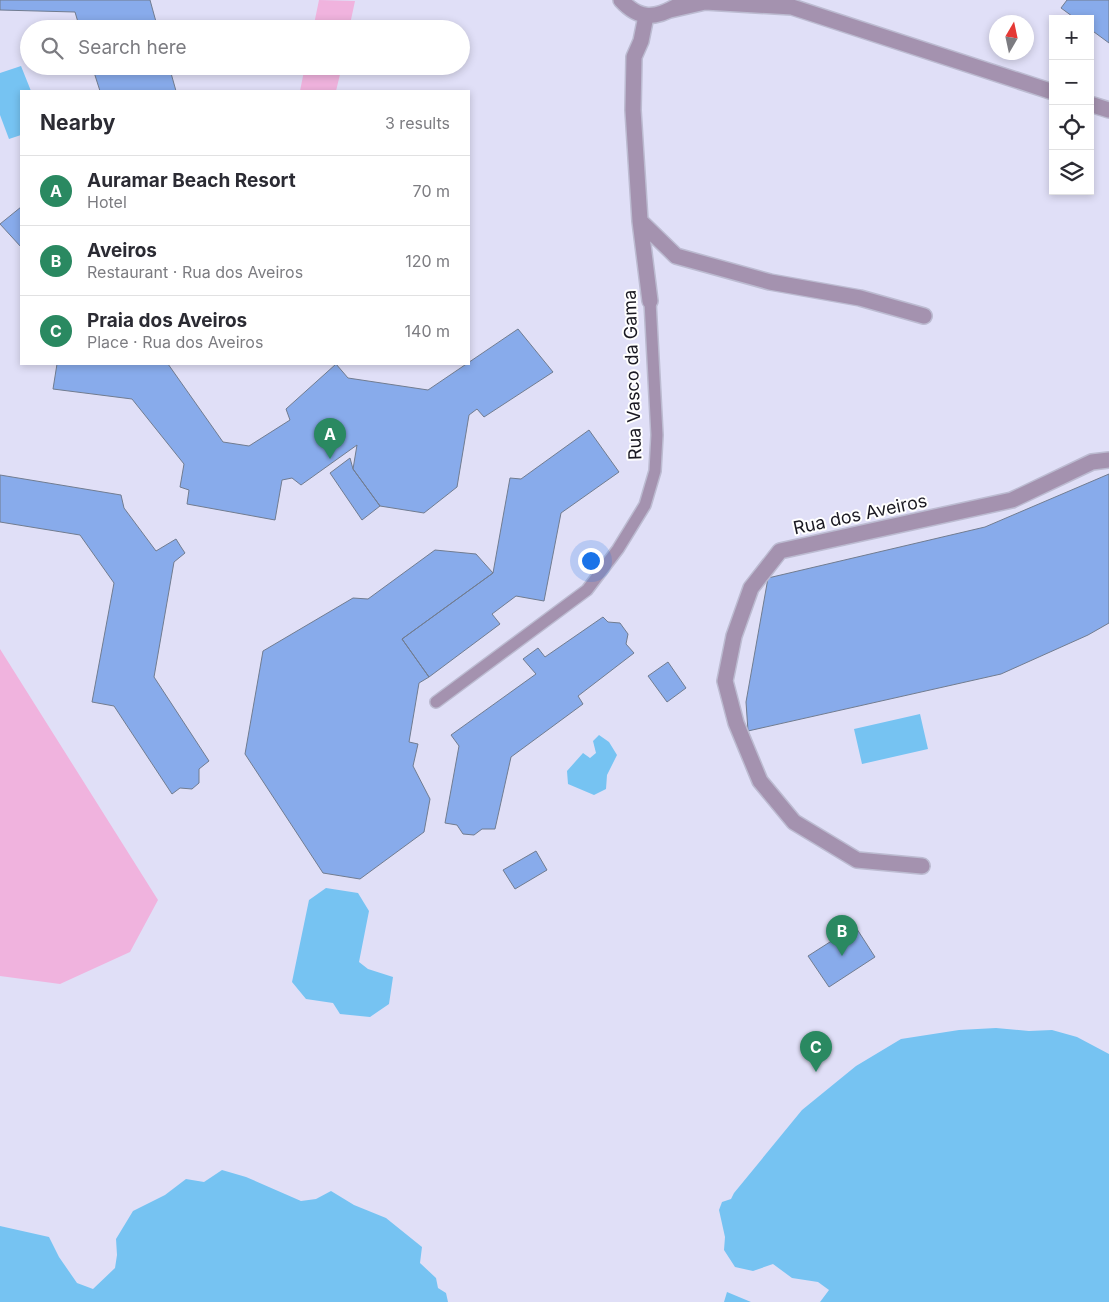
<!DOCTYPE html>
<html lang="en">
<head>
<meta charset="utf-8">
<style>
	body { margin:0; font-family:Inter,sans-serif; background:#f2f2f3; color:#2b2b33 }
	.controls { position:absolute; right:15px; top:15px; display:grid; overflow:hidden; border-radius:0px; box-shadow:0 2px 8px #0003 }
	.controls button { width:45px; height:45px; display:grid; place-items:center; padding:0; border:0; border-bottom:1px solid #e1e1e2; background:#fff; color:#2b2b33; font:25px sans-serif }
	.compass { position:absolute; left:989px; top:15px; width:45px; height:45px; border-radius:50%; background:#fff; box-shadow:0 2px 8px #0003; rotate:9deg }
	.you { position:absolute; left:590px; top:560px; width:18px; height:18px; margin:-12px; border:4px solid #fff; border-radius:50%; background:#1a73e8; box-shadow:0 0 0 8px #1a73e833 }
	.badge { display:grid; place-items:center; width:32px; height:32px; border-radius:50%; background:#2a8961; color:#fff; font-size:16px; font-weight:700 }
	.pin { position:absolute; translate:-50% -41px; filter:drop-shadow(0 1px 2px #0008) }
	.pin::after { content:''; position:absolute; top:26px; width:18px; height:15px; background:inherit; clip-path:polygon(0 0,100% 0,50% 100%) }
	.list { margin:0; padding:0; list-style:none }
	h2 { display:flex; justify-content:space-between; align-items:center; height:65px; margin:0; padding:0 20px; font-size:21px }
	h2 small { font-size:16px; font-weight:400; color:#7c7c81 }
	.list li { display:grid; grid-template-columns:32px 1fr auto; gap:15px; align-items:center; box-sizing:border-box; height:70px; padding:0 20px; border-top:1px solid #e1e1e2 }
	.list b { display:block; font-size:19px; white-space:nowrap }
	.list p { margin:0; font-size:16px; white-space:nowrap; color:#7c7c81 }
	.list em { font-size:16px; font-style:normal; color:#7c7c81 }
	.icon { flex:none; width:28px; height:28px; fill:none; stroke:currentColor; stroke-width:2; stroke-linecap:round; stroke-linejoin:round }
	.map { position:relative; flex:none; width:1109px; height:1302px; overflow:hidden }
	.search { position:absolute; background:#fff; box-shadow:0 2px 8px #0003; left:20px; top:20px; width:450px; height:55px; display:flex; align-items:center; gap:12px; box-sizing:border-box; padding:0 18px; border-radius:28px; color:#7c7c81; font-size:19px }
	.panel { position:absolute; background:#fff; box-shadow:0 2px 8px #0003; left:20px; top:90px; width:450px; height:275px; border-radius:0px }
	.map>svg:first-child { display:block }
</style>
</head>
<body>
<div class="map">
<svg width="1109" height="1302" viewBox="0 0 1109 1302">
	<rect width="100%" height="100%" fill="#e0dff7"/>
	<!-- green -->
	<path fill="#f0b3de" d="M 319,0 L 355,1 L 349,29 L 313,29 Z
		M 305,66 L 342,66 L 336,91 L 300,91 Z
		M 0,649 L 158,900 L 130,952 L 60,984 L 0,976 Z"/>
	<!-- water -->
	<path fill="#76c3f2" d="M 21,66 L 31,91 L 21,91 L 21,135 L 9,139 L 0,115 L 0,73 Z
		M 920,714 L 928,749 L 862,764 L 854,729 Z
		M 599,735 L 609,742 L 617,755 L 607,775 L 606,789 L 594,795 L 568,784 L 567,771 L 583,753 L 590,758 L 596,753 L 593,741 Z
		M 326,888 L 358,893 L 369,911 L 359,962 L 368,969 L 393,977 L 389,1004 L 370,1017 L 340,1014 L 333,1003 L 306,999 L 292,982 L 309,900 Z
		M 996,1028 L 1029,1031 L 1052,1030 L 1077,1037 L 1109,1054 L 1109,1302 L 820,1302 L 829,1290 L 818,1282 L 792,1278 L 773,1264 L 753,1271 L 735,1267 L 724,1250 L 725,1237 L 719,1210 L 722,1202 L 731,1199 L 734,1193 L 802,1110 L 856,1066 L 901,1039 L 959,1030 Z
		M 222,1170 L 246,1177 L 301,1201 L 316,1199 L 331,1191 L 354,1205 L 386,1218 L 422,1247 L 420,1263 L 436,1278 L 438,1288 L 446,1293 L 448,1302 L 0,1302 L 0,1226 L 49,1237 L 59,1257 L 77,1283 L 93,1289 L 115,1268 L 117,1255 L 116,1239 L 133,1211 L 165,1195 L 186,1179 L 204,1182 Z
		M 727,1292 L 751,1302 L 724,1302 Z"/>
	<!-- building -->
	<path fill="#88abeb" stroke="#717c90" d="M 0,0 L 150,0 L 158,29 L 80,29 L 75,12 L 0,10 Z
		M 1067,0 L 1109,0 L 1109,43 L 1090,29 L 1090,19 L 1076,19 L 1061,8 Z
		M 92,66 L 169,66 L 176,91 L 100,91 Z
		M 21,207 L 21,247 L 0,224 Z
		M 518,329 L 553,372 L 484,417 L 477,409 L 469,415 L 457,487 L 424,513 L 380,506 L 353,469 L 357,445 L 301,485 L 292,478 L 282,480 L 275,520 L 187,504 L 189,490 L 180,487 L 184,464 L 132,399 L 53,389 L 57,364 L 168,364 L 223,442 L 249,446 L 290,420 L 286,409 L 336,364 L 348,378 L 428,390 Z
		M 589,430 L 619,472 L 561,513 L 544,601 L 516,596 L 492,614 L 500,624 L 429,677 L 402,639 L 493,573 L 510,478 L 521,479 Z
		M 350,458 L 353,469 L 380,506 L 362,520 L 330,473 Z
		M 1109,474 L 1109,623 L 1088,635 L 1001,674 L 748,731 L 746,702 L 768,578 L 985,527 Z
		M 0,475 L 121,495 L 124,508 L 156,551 L 176,539 L 181,547 L 185,553 L 174,562 L 154,677 L 209,761 L 199,769 L 199,783 L 192,789 L 180,788 L 172,794 L 114,706 L 92,702 L 114,583 L 80,535 L 0,522 Z
		M 435,550 L 476,554 L 493,573 L 402,639 L 429,677 L 419,683 L 409,742 L 418,744 L 413,766 L 430,799 L 424,832 L 360,879 L 323,873 L 245,754 L 263,651 L 353,598 L 368,599 Z
		M 603,617 L 608,622 L 620,623 L 628,634 L 626,644 L 634,653 L 578,696 L 583,704 L 511,757 L 495,829 L 482,829 L 474,835 L 463,834 L 457,825 L 445,823 L 459,746 L 451,735 L 536,674 L 523,659 L 538,648 L 545,657 Z
		M 668,662 L 686,688 L 667,702 L 648,676 Z
		M 536,851 L 547,870 L 515,889 L 503,870 Z
		M 855,926 L 875,957 L 829,987 L 808,956 Z"/>
	<g fill="none" stroke-linecap="round" stroke-linejoin="round">
		<!-- lane casing -->
		<g stroke="#bcbbd1" stroke-width="14">
			<path id="lane" d="M 436,702 L 587,590 L 618,549 L 645,505 L 655,471 L 657,435 L 650,301"/>
		</g>
		<!-- street casing -->
		<g stroke="#bcbbd1" stroke-width="18">
			<path id="street" d="M 621,0 C 639,20 655,19 677,6
				M 670,10 L 705,2 L 792,7 L 1053,92
				M 646,16 L 641,41 L 634,57 L 633,110 L 640,221 L 650,301
				M 1090,104 L 1109,110
				M 640,221 L 676,256 L 770,282 L 860,298 L 924,316
				M 922,866 L 857,860 L 794,822 L 760,781 L 736,723 L 725,681 L 734,636 L 751,588 L 780,551 L 1012,500 L 1092,462 L 1109,460"/>
		</g>
		<!-- lane -->
		<use href="#lane" stroke="#a492af" stroke-width="11"/>
		<!-- street -->
		<use href="#street" stroke="#a492af" stroke-width="15"/>
	</g>
	<g text-anchor="middle" dominant-baseline="central" stroke-width="4" stroke-linejoin="round" paint-order="stroke">
		<!-- street labels -->
		<g font-size="18" fill="#1a1922" stroke="#fff">
			<text transform="translate(632 375) rotate(-92)">Rua Vasco da Gama</text>
			<text transform="translate(860 514) rotate(-12)">Rua dos Aveiros</text>
		</g>
	</g>
</svg>
<div class="controls">
<button>+</button>
<button>−</button>
<button><svg class="icon" aria-label="locate" viewBox="0 0 24 24"><circle cx="12" cy="12" r="6"/><path d="M12 2v4M12 18v4M2 12h4M18 12h4"/></svg></button>
<button><svg class="icon" aria-label="layers" viewBox="0 0 24 24"><path d="M12 4l9 5-9 5-9-5zM3 14l9 5 9-5"/></svg></button>
</div>
<svg class="compass" viewBox="-18 -18 36 36"><path d="M0-13l5 13h-10z" fill="#e53935"/><path d="M0 13l5-13h-10z" fill="#7c7c81"/></svg>
<div class="you"></div>
<div class="pin badge" style="left:330px;top:459px">A</div>
<div class="pin badge" style="left:842px;top:956px">B</div>
<div class="pin badge" style="left:816px;top:1072px">C</div>
<div class="search"><svg class="icon" aria-label="search" viewBox="0 0 24 24"><circle cx="10" cy="10" r="6"/><path d="M15 15l6 6"/></svg>Search here</div>
<section class="panel">
<h2>Nearby<small>3 results</small></h2>
<ul class="list">
<li><span class="badge">A</span><div><b>Auramar Beach Resort</b><p>Hotel</p></div><em>70 m</em></li>
<li><span class="badge">B</span><div><b>Aveiros</b><p>Restaurant · Rua dos Aveiros</p></div><em>120 m</em></li>
<li><span class="badge">C</span><div><b>Praia dos Aveiros</b><p>Place · Rua dos Aveiros</p></div><em>140 m</em></li>
</ul>
</section>
</div>
</body>
</html>
